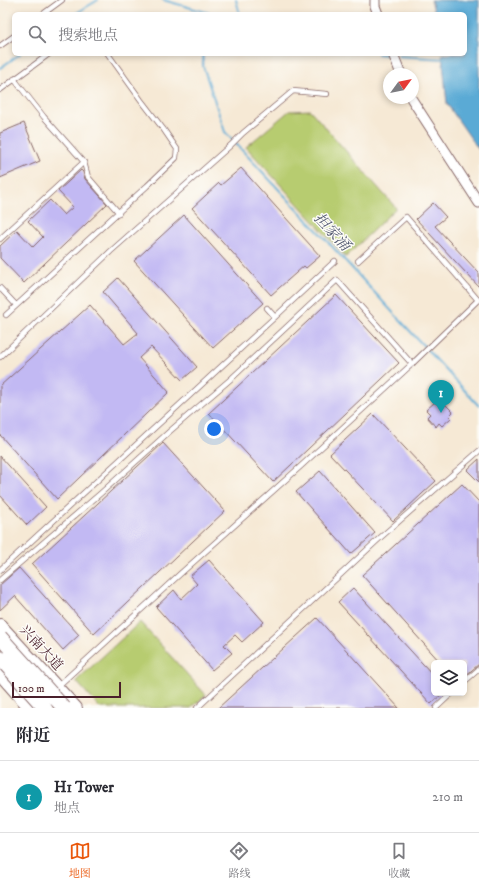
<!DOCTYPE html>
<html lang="zh">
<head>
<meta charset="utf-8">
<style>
	body { margin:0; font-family:"IM FELL DW Pica","Noto Serif SC",serif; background:#f7f7f7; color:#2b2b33 }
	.controls { position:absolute; right:12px; bottom:12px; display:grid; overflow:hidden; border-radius:6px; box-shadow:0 2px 6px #0003 }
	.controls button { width:36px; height:36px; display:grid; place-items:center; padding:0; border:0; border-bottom:1px solid #e1e1e2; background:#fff; color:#2b2b33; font:20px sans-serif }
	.compass { position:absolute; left:383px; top:68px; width:36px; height:36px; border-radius:50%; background:#fff; box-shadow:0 2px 6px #0003; rotate:57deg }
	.scale { position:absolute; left:12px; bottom:10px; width:109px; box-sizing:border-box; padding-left:4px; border:2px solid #4a1f2b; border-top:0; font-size:11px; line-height:14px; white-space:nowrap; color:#4a1f2b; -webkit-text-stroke:3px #fdfcf7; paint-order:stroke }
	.you { position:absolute; left:214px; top:429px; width:14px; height:14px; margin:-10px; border:3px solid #fff; border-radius:50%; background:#1a73e8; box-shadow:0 0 0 6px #1a73e833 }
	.badge { display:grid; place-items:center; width:26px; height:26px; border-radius:50%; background:#ea580c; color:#fff; font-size:13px; font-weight:700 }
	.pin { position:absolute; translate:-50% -33px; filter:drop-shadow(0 1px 2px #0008) }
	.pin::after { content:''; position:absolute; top:21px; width:14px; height:12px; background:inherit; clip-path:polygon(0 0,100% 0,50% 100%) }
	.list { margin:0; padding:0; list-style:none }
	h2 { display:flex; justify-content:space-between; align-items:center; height:52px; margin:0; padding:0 16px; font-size:17px }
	h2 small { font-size:13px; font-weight:400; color:#7c7c81 }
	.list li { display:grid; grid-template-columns:26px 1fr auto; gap:12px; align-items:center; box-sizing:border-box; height:72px; padding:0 16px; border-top:1px solid #e1e1e2 }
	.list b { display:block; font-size:15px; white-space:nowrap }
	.list p { margin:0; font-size:13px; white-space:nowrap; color:#7c7c81 }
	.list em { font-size:13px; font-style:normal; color:#7c7c81 }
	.icon { flex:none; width:22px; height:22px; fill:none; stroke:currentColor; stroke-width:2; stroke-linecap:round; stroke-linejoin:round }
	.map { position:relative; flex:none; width:479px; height:708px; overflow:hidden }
	.search { position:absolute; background:#fff; box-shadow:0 2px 6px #0003; left:12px; right:12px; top:12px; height:44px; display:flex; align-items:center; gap:10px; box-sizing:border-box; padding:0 14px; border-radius:6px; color:#7c7c81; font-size:15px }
	.sheet { height:124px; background:#fff }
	nav { display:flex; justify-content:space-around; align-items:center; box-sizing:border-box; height:56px; border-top:1px solid #e1e1e2; background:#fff; font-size:11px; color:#7c7c81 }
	nav a { display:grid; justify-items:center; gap:2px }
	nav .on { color:#ea580c }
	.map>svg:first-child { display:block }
</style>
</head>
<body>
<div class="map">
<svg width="479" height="708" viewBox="0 0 479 708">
	<rect width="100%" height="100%" fill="#fdfcf7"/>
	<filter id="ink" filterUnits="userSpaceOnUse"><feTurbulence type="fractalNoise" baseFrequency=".025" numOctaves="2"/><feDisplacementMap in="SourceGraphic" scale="8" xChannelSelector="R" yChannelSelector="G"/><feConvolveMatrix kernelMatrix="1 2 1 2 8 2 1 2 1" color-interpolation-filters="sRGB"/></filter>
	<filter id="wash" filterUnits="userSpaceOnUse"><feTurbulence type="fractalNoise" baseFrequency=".012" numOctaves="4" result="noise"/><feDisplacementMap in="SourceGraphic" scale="16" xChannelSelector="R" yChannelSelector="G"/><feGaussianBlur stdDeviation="0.9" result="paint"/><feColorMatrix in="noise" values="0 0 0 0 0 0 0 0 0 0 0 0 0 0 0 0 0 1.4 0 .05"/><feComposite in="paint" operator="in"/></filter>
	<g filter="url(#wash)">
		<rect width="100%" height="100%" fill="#f6e9d5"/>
		<!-- green -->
		<path fill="#b7cc70" stroke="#80764e" d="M 310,110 L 396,208 L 346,257 L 246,147 L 289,111 Z
			M 140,622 L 206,695 L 191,708 L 100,708 L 76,681 Z"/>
		<!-- water -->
		<path fill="#5aaad5" stroke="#526480" d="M 431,0 L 479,0 L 479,150 L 447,104 L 442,54 L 465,54 L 465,14 L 435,14 Z"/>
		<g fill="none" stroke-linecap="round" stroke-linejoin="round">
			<!-- stream -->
			<path stroke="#5aaad5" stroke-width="2" d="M 163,0 L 213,14
				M 236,0 L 240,14
				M 75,14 L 98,0
				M 203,54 L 203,66 L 225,132 L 328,242 L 479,406
				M 378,54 L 391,55
				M 398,56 L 445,59
				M 0,68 L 20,54"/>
		</g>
		<g id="blocks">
			<!-- building -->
			<path fill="#c2b9f3" d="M 24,123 L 40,161 L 0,178 L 0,133 Z
				M 241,168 L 320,256 L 306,268 L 304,266 L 271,295 L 192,208 L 219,183 L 221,185 Z
				M 81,170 L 83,172 L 85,179 L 107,204 L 24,283 L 0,258 L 0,246 L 17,230 L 33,247 L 43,237 L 28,221 L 50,200 L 64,215 L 73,207 L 58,191 Z
				M 433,203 L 446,217 L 435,226 L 479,273 L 479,287 L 416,219 Z
				M 184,215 L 263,303 L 213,348 L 134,261 Z
				M 118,278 L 197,367 L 182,380 L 151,347 L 139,358 L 169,392 L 57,499 L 0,435 L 0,386 L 90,305 L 124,344 L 138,333 L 103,292 Z
				M 336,295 L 399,363 L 273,482 L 209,413 Z
				M 441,400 L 453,412 L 449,416 L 451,418 L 442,426 L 439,423 L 436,427 L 427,417 L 430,414 L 426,410 L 435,402 L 437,404 Z
				M 373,414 L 436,481 L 393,521 L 330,454 Z
				M 163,443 L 225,511 L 94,634 L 32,564 Z
				M 0,456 L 46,507 L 27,525 L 0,495 Z
				M 479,459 L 479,482 L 467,470 Z
				M 320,471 L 375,533 L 351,554 L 296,492 Z
				M 462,484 L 479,502 L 479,664 L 464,677 L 464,663 L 441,663 L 362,575 Z
				M 209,560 L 264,622 L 242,642 L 235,635 L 224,645 L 232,653 L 212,670 L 156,607 L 174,590 L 181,599 L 197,584 L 190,576 Z
				M 19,568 L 79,635 L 63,650 L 15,596 L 0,610 L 0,585 Z
				M 353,588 L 434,676 L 434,693 L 443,693 L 431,704 L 338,602 Z
				M 317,618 L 399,708 L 218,708 Z"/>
		</g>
	</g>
	<g filter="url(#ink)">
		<use href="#blocks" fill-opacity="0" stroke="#866666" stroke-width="1"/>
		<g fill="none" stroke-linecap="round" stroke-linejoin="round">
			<!-- service casing -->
			<g stroke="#866666" stroke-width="6">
				<path id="service" d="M 43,14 L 62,0
					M 0,46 L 14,36
					M 0,90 L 49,54
					M 84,162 L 88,177 L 119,213
					M 0,239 L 84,162 L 44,117 L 14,79
					M 0,288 L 16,305
					M 267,308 L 275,317
					M 6,315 L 147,186 L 176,158 L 177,149 L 164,130 L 141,100 L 108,54
					M 0,357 L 111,251 L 231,145 L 243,133 L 293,91 L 327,94
					M 0,570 L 275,317 L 335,261
					M 0,580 L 101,493 L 170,431 L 232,378 L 337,280 L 412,364 L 478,300 L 406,217 L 358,261
					M 464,682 L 479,669
					M 57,687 L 180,574 L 301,466 L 412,364
					M 197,708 L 381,537 L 479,451
					M 436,708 L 452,693"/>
			</g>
			<!-- minor casing -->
			<g stroke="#866666" stroke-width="11">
				<path id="minor" d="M 375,0 L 375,6 L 378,14
					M 393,54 L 401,74
					M 411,98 L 479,203"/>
			</g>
			<!-- secondary casing -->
			<g stroke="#866666" stroke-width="14">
				<path id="secondary" d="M 0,625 L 76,708
					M 0,674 L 30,708"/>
			</g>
			<!-- service -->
			<use href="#service" stroke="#fff" stroke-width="4.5"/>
			<!-- minor -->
			<use href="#minor" stroke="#fff" stroke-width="9"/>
			<!-- secondary -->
			<use href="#secondary" stroke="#fff" stroke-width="12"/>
			<!-- trunk-bridge casing -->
			<g stroke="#866666" stroke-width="16" stroke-linecap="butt">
				<path id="trunk-bridge" d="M 0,637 L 64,708
					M 0,658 L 45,708"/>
			</g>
			<!-- trunk-bridge -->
			<use href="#trunk-bridge" stroke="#fff" stroke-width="14"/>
		</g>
	</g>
	<g text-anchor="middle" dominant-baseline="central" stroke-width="3" stroke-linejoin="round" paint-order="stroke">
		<!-- street labels -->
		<g font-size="14" fill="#4a1f2b" stroke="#fdfcf7">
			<text transform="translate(41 648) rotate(47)">兴南大道</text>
		</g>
		<!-- water labels -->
		<g font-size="15" font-style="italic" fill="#50576f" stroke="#fdfcf7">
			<text transform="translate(332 232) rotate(47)">担家涌</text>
		</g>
	</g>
</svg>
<div class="controls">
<button><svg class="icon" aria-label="layers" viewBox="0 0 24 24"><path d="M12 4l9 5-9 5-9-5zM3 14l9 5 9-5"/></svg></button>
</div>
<svg class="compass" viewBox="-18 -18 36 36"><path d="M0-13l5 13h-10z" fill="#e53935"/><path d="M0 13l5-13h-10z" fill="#7c7c81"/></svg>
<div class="scale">100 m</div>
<div class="you"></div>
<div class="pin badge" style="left:441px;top:413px;background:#0f9aa8">1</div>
<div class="search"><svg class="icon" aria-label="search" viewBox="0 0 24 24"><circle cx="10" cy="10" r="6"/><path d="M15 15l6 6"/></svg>搜索地点</div>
</div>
<section class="sheet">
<h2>附近<small></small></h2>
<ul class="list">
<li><span class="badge" style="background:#0f9aa8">1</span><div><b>H1 Tower</b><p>地点</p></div><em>210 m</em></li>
</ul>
</section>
<nav>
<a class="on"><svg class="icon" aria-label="map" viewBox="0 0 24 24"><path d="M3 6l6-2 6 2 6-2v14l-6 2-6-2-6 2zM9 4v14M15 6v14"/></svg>地图</a>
<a><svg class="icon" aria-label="directions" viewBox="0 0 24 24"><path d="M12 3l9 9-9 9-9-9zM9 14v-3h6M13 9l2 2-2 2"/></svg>路线</a>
<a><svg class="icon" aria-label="saved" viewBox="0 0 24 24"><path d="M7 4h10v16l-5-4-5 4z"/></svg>收藏</a>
</nav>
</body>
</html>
